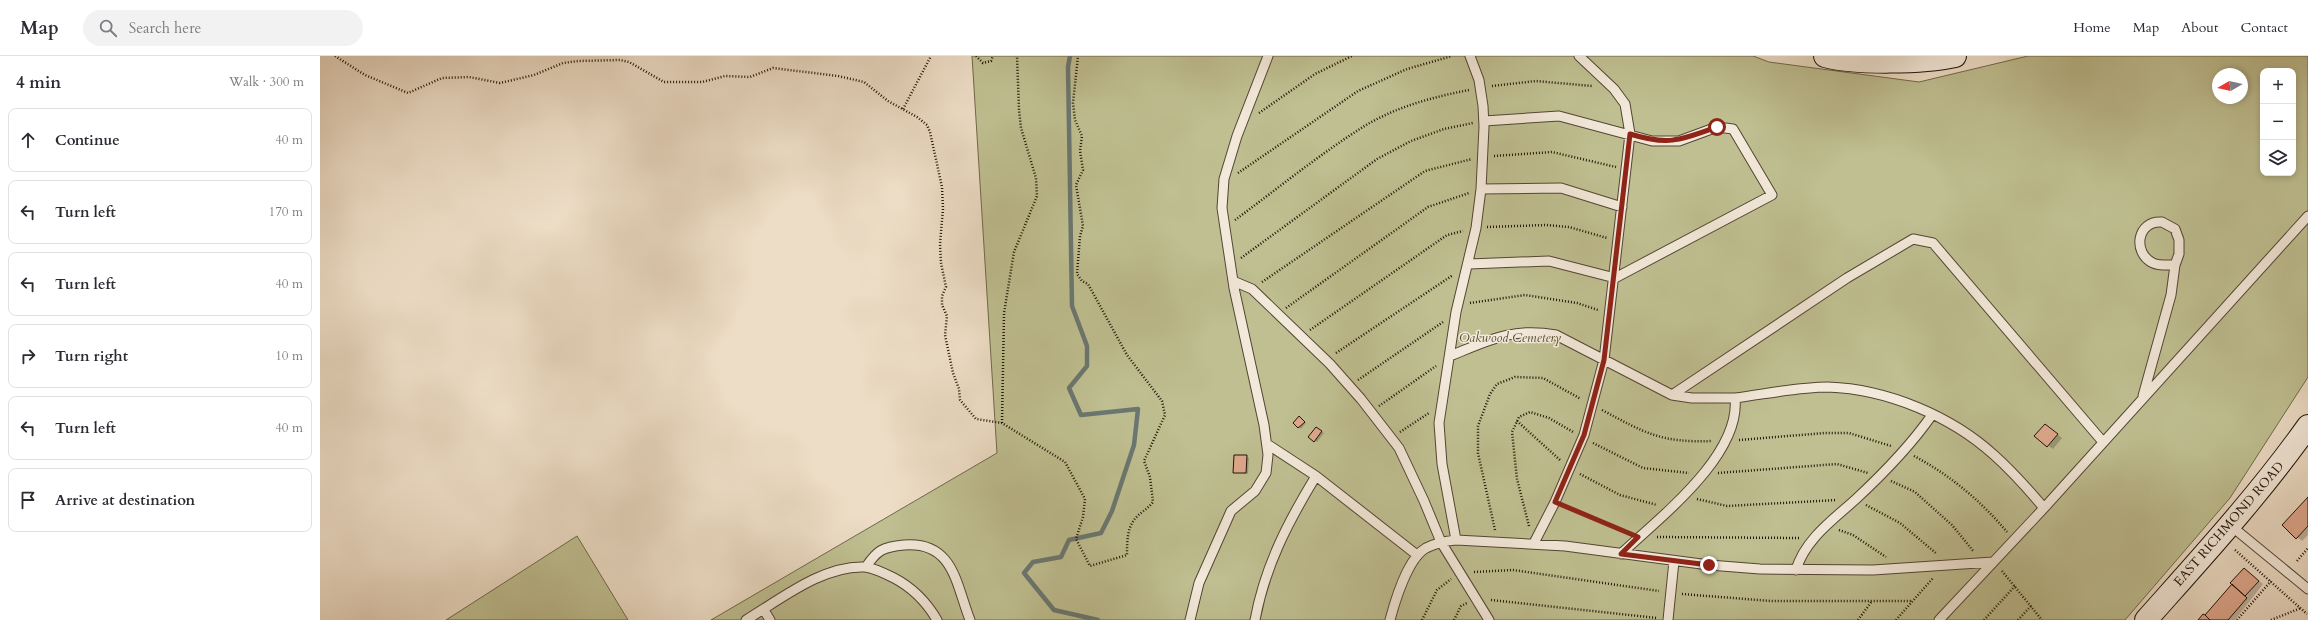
<!DOCTYPE html>
<html lang="en">
<head>
<meta charset="utf-8">
<style>
	body { margin:0; font-family:Cardo,serif; background:#f2f2f3; color:#2b2b33 }
	.controls { position:absolute; right:12px; top:12px; display:grid; overflow:hidden; border-radius:8px; box-shadow:0 2px 6px #0003 }
	.controls button { width:36px; height:36px; display:grid; place-items:center; padding:0; border:0; border-bottom:1px solid #e1e1e2; background:#fff; color:#2b2b33; font:20px sans-serif }
	.compass { position:absolute; left:1892px; top:12px; width:36px; height:36px; border-radius:50%; background:#fff; box-shadow:0 2px 6px #0003; rotate:261deg }
	.stop { position:absolute; width:12px; height:12px; margin:-9px; border:3px solid #8f2418; border-radius:50%; background:#fff }
	.stop.end { background:#8f2418; border-color:#fff; box-shadow:0 1px 4px #0008 }
	.list { margin:0; padding:0; list-style:none }
	h2 { display:flex; justify-content:space-between; align-items:center; height:52px; margin:0; padding:0 16px; font-size:17px }
	h2 small { font-size:13px; font-weight:400; color:#7c7c81 }
	.list li { display:grid; grid-template-columns:26px 1fr auto; gap:12px; align-items:center; box-sizing:border-box; height:64px; margin:0 8px 8px; padding:0 8px; border:1px solid #e1e1e2; border-radius:8px }
	.list b { display:block; font-size:15px; white-space:nowrap }
	.list em { font-size:13px; font-style:normal; color:#7c7c81 }
	.icon { flex:none; width:22px; height:22px; fill:none; stroke:currentColor; stroke-width:2; stroke-linecap:round; stroke-linejoin:round }
	.map { position:relative; flex:none; width:1988px; height:564px; overflow:hidden }
	header { display:flex; align-items:center; gap:24px; box-sizing:border-box; height:56px; padding:0 20px; background:#fff; border-bottom:1px solid #e1e1e2 }
	header strong { font-size:19px }
	nav { display:flex; gap:22px; margin-inline-start:auto; font-size:14px }
	.search { width:280px; height:36px; background:#f2f2f3; display:flex; align-items:center; gap:10px; box-sizing:border-box; padding:0 14px; border-radius:22px; color:#7c7c81; font-size:15px }
	main { display:flex }
	aside { flex:1; background:#fff }
	.map>svg:first-child { display:block }
</style>
</head>
<body>
<header>
<strong>Map</strong>
<div class="search"><svg class="icon" aria-label="search" viewBox="0 0 24 24"><circle cx="10" cy="10" r="6"/><path d="M15 15l6 6"/></svg>Search here</div>
<nav><a>Home</a><a>Map</a><a>About</a><a>Contact</a></nav>
</header>
<main>
<aside>
<h2>4 min<small>Walk · 300 m</small></h2>
<ul class="list">
<li><svg class="icon" aria-label="ahead" viewBox="0 0 24 24"><path d="M12 20V5M6 11l6-6 6 6"/></svg><div><b>Continue</b></div><em>40 m</em></li>
<li><svg class="icon" aria-label="left" viewBox="0 0 24 24"><path d="M17 20v-9H6M10 6l-5 5 5 5"/></svg><div><b>Turn left</b></div><em>170 m</em></li>
<li><svg class="icon" aria-label="left" viewBox="0 0 24 24"><path d="M17 20v-9H6M10 6l-5 5 5 5"/></svg><div><b>Turn left</b></div><em>40 m</em></li>
<li><svg class="icon" aria-label="right" viewBox="0 0 24 24"><path d="M7 20v-9h11M14 6l5 5-5 5"/></svg><div><b>Turn right</b></div><em>10 m</em></li>
<li><svg class="icon" aria-label="left" viewBox="0 0 24 24"><path d="M17 20v-9H6M10 6l-5 5 5 5"/></svg><div><b>Turn left</b></div><em>40 m</em></li>
<li><svg class="icon" aria-label="arrive" viewBox="0 0 24 24"><path d="M6 21V4h12l-3 4 3 4H6"/></svg><div><b>Arrive at destination</b></div></li>
</ul>
</aside>
<div class="map">
<svg width="1988" height="564" viewBox="0 0 1988 564">
	<rect width="100%" height="100%" fill="#edddc6"/>
	<filter id="stains"><feTurbulence type="fractalNoise" baseFrequency=".005" numOctaves="4"/><feColorMatrix values="0 0 0 0 .2 0 0 0 0 .09 0 0 0 0 .02 0 0 0 .5 -.17"/></filter>
	<radialGradient id="worn" r=".72"><stop offset=".6" stop-color="#630" stop-opacity="0"/><stop offset="1" stop-color="#630" stop-opacity=".3"/></radialGradient>
	<!-- green -->
	<path fill="#bfbf91" stroke="#70684b" fill-rule="evenodd" d="M 652,0 L 1433,0 L 1449,6 L 1599,26 L 1708,0 L 1988,0 L 1988,321 L 1910,442 L 1805,564 L 391,564 L 677,397 ZM 1943,15 L 1973,15 L 1973,117 L 1943,117 ZM 1898,18 L 1922,18 L 1922,42 L 1898,42 Z
		M 257,480 L 308,564 L 126,564 Z"/>
	<!-- shadow -->
	<path fill="#0003" d="M 982,363 L 986,367 L 981,373 L 974,367 Z
		M 996,372 L 1004,377 L 997,386 L 990,381 Z
		M 1730,372 L 1742,382 L 1733,393 L 1715,380 Z
		M 926,400 L 929,402 L 928,418 L 914,416 Z
		M 1988,440 L 1988,479 L 1982,485 L 1963,469 Z
		M 1924,513 L 1943,528 L 1915,564 L 1879,564 L 1885,560 Z"/>
	<g fill="none" stroke-linecap="round" stroke-linejoin="round">
		<!-- stream -->
		<path stroke="#6a7771" stroke-width="4.5" d="M 750,0 L 748,11 L 752,250 L 767,290 L 767,310 L 749,332 L 761,359 L 818,353 L 814,389 L 792,455 L 781,477 L 749,484 L 741,501 L 713,506 L 704,517 L 734,554 L 778,564"/>
	</g>
	<!-- building -->
	<path fill="#dfa88e" stroke="#211205" d="M 979,360 L 985,366 L 978,372 L 973,367 Z
		M 1725,368 L 1738,378 L 1727,391 L 1714,380 Z
		M 996,371 L 1002,375 L 994,386 L 988,381 Z
		M 914,399 L 927,399 L 926,417 L 913,417 Z
		M 1988,441 L 1988,470 L 1976,483 L 1962,469 Z
		M 1924,512 L 1939,525 L 1925,540 L 1910,527 Z
		M 1912,528 L 1927,542 L 1908,564 L 1890,564 L 1885,559 Z
		M 1883,558 L 1885,559 L 1890,564 L 1878,564 Z"/>
	<g fill="none" stroke-linecap="round" stroke-linejoin="round">
		<!-- lane casing -->
		<g stroke="#544535" stroke-width="11">
			<path id="lane" d="M 1161,133 L 1241,132 L 1302,151
				M 1149,208 L 1229,205 L 1295,222 L 1452,139 L 1413,73 L 1397,71 L 1359,85 L 1332,85 L 1239,60 L 1164,65
				M 913,225 L 932,233 L 1010,308 L 1041,343 L 1079,392 L 1104,445 L 1121,486 L 1169,564
				M 1130,300 C 1169,284 1193,271 1236,279 L 1352,339 L 1372,342 L 1415,342
				M 1352,339 L 1527,222 L 1593,183 L 1613,187 L 1783,386
				M 1823,340 L 1851,239 L 1855,209 L 1859,198 L 1859,184 L 1855,173 L 1842,166 C 1817,164 1812,197 1833,207 C 1839,210 1849,209 1855,209
				M 947,388 L 996,420 L 1097,499
				M 1910,469 L 1988,533
				M 1136,484 L 1122,408 L 1119,367 L 1136,256 L 1156,172 L 1161,133 L 1164,71 L 1163,50 L 1159,24 L 1150,0
				M 1214,487 L 1235,446 L 1264,379 L 1284,304 L 1310,78 L 1305,48 L 1294,33 L 1259,0
				M 1301,498 C 1339,462 1421,400 1415,342 C 1446,338 1478,331 1508,331 C 1567,333 1631,360 1674,399 C 1692,415 1708,433 1724,452
				M 546,511 C 557,494 563,491 584,489 C 634,485 636,529 650,564
				M 1476,514 C 1485,483 1514,463 1536,443 C 1564,417 1591,389 1612,359
				M 444,554 L 450,564
				M 426,564 C 461,543 503,509 545,511 C 554,512 566,518 574,522 C 593,532 606,545 617,564
				M 870,564 L 879,527 L 911,455 L 935,435 L 946,417 L 948,399 L 944,369 L 914,232 L 902,152 L 904,123 L 917,80 L 948,0
				M 935,564 C 945,510 968,466 996,420
				M 1070,564 C 1075,545 1088,502 1106,492 C 1116,487 1126,485 1136,484 L 1245,490 L 1389,509 L 1440,513 L 1553,514 L 1673,506
				M 1348,564 L 1354,505
				M 1619,564 L 1724,452 L 1988,160"/>
		</g>
		<!-- secondary casing -->
		<g stroke="#211205" stroke-width="24">
			<path id="secondary" d="M 1505,0 C 1535,8 1604,7 1635,0
				M 1826,564 C 1882,501 1939,439 1988,370"/>
		</g>
		<!-- path -->
		<path stroke="#211205" stroke-width="2.5" stroke-dasharray="1 2" stroke-linecap="butt" d="M 15,0 L 45,19 L 88,37 L 122,22 L 149,21 L 180,27 L 214,19 L 243,7 L 258,5 L 300,4 L 309,6 L 344,26 L 382,26 L 405,20 L 430,21 L 453,12 L 518,20 L 544,26 L 568,45 L 597,61 L 607,69 L 610,76 L 622,131 L 623,153 L 620,188 L 621,207 L 626,231 L 622,240 L 622,249 L 627,260 L 625,279 L 633,317 L 639,333 L 640,344 L 656,363 L 682,367 L 745,406 L 765,443 L 763,461 L 756,483 L 770,510 L 807,499 C 807,488 807,473 814,464 C 819,457 828,453 833,446 L 830,421 L 824,405 L 845,359 L 842,345 L 807,299 L 768,228 L 762,225 L 757,218 L 760,180 L 763,170 L 756,129 L 763,114 L 760,95 L 762,80 L 755,64 L 753,47 L 758,0
			M 656,0 L 663,7 L 671,5 L 673,0
			M 1172,30 L 1216,25 L 1272,30
			M 583,53 L 611,0
			M 939,57 L 995,18 L 1032,0
			M 1174,100 L 1232,96 L 1296,111
			M 918,117 L 1038,35 L 1087,13 L 1132,0
			M 915,164 C 957,133 1000,98 1043,71 C 1075,51 1113,41 1149,34
			M 1167,171 L 1226,169 L 1249,171 L 1287,182
			M 921,202 L 1057,103 L 1091,85 L 1124,73 L 1153,67
			M 942,226 L 1105,115 L 1152,103
			M 1150,247 L 1205,239 L 1257,247 L 1278,254
			M 966,252 L 1108,151 L 1149,137
			M 990,274 L 1127,179 L 1143,175
			M 1016,297 L 1133,219
			M 1038,324 L 1123,266
			M 1059,350 L 1116,310
			M 1282,354 C 1325,377 1341,387 1392,385
			M 1197,365 L 1240,404
			M 682,367 L 684,257 L 694,196 L 717,140 L 716,122 L 701,72 L 699,54 L 697,0
			M 1080,376 L 1109,357
			M 1419,384 L 1505,377 L 1529,377 L 1571,390
			M 1273,387 L 1323,412 L 1369,417
			M 1594,400 C 1630,419 1661,445 1687,476
			M 1398,417 L 1517,408 L 1548,417
			M 1260,418 L 1300,439 L 1337,449
			M 1571,425 L 1595,436 L 1632,469 L 1654,496
			M 1377,443 L 1407,450 L 1517,444
			M 1546,449 L 1580,467 L 1617,498
			M 1245,450 L 1307,476
			M 1209,470 L 1197,423 L 1192,376 L 1199,361 L 1210,356 L 1229,362 L 1253,376
			M 1175,474 L 1158,397 L 1158,370 L 1170,338 L 1177,328 L 1195,321 L 1223,322 L 1261,343
			M 1519,474 L 1533,479 L 1566,501
			M 1337,481 L 1480,482
			M 1915,494 L 1987,558
			M 1977,505 L 1988,492
			M 1682,515 L 1722,564
			M 1154,516 L 1193,514 L 1339,535
			M 1362,538 L 1451,545 L 1591,545
			M 1171,544 L 1337,562
			M 1102,564 L 1117,534 L 1131,523
			M 1134,564 L 1141,550 L 1147,547
			M 1538,564 L 1552,545
			M 1576,564 L 1613,522
			M 1664,564 L 1695,530
			M 1698,564 L 1711,550
			M 1917,564 L 1951,525
			M 1951,564 L 1981,552"/>
		<!-- lane -->
		<use href="#lane" stroke="#f3e9da" stroke-width="9"/>
		<!-- secondary -->
		<use href="#secondary" stroke="#f3e9da" stroke-width="22"/>
	</g>
	<g fill="none" stroke-linecap="round" stroke-linejoin="round">
		<!-- route -->
		<path stroke="#8f2418" stroke-width="5" d="M 1389,509 L 1301,498 L 1318,481 L 1235,446 L 1264,379 L 1284,304 L 1310,78 C 1349,90 1361,84 1397,71"/>
	</g>
	<g text-anchor="middle" dominant-baseline="central" stroke-width="3" stroke-linejoin="round" paint-order="stroke">
		<!-- park labels -->
		<g font-size="13" font-style="italic" fill="#584f36" stroke="#f3e9da">
			<text x="1190" y="282">Oakwood Cemetery</text>
		</g>
		<!-- street labels -->
		<g font-size="13" fill="#211205" stroke="#f3e9da">
			<text transform="translate(1909 468) rotate(-49)">EAST RICHMOND ROAD</text>
		</g>
	</g>
	<rect width="100%" height="100%" filter="url(#stains)"/>
	<rect width="100%" height="100%" fill="url(#worn)"/>
</svg>
<div class="controls">
<button>+</button>
<button>−</button>
<button><svg class="icon" aria-label="layers" viewBox="0 0 24 24"><path d="M12 4l9 5-9 5-9-5zM3 14l9 5 9-5"/></svg></button>
</div>
<svg class="compass" viewBox="-18 -18 36 36"><path d="M0-13l5 13h-10z" fill="#e53935"/><path d="M0 13l5-13h-10z" fill="#7c7c81"/></svg>
<div class="stop" style="left:1397px;top:71px"></div>
<div class="stop end" style="left:1389px;top:509px"></div>
</div>
</main>
</body>
</html>
